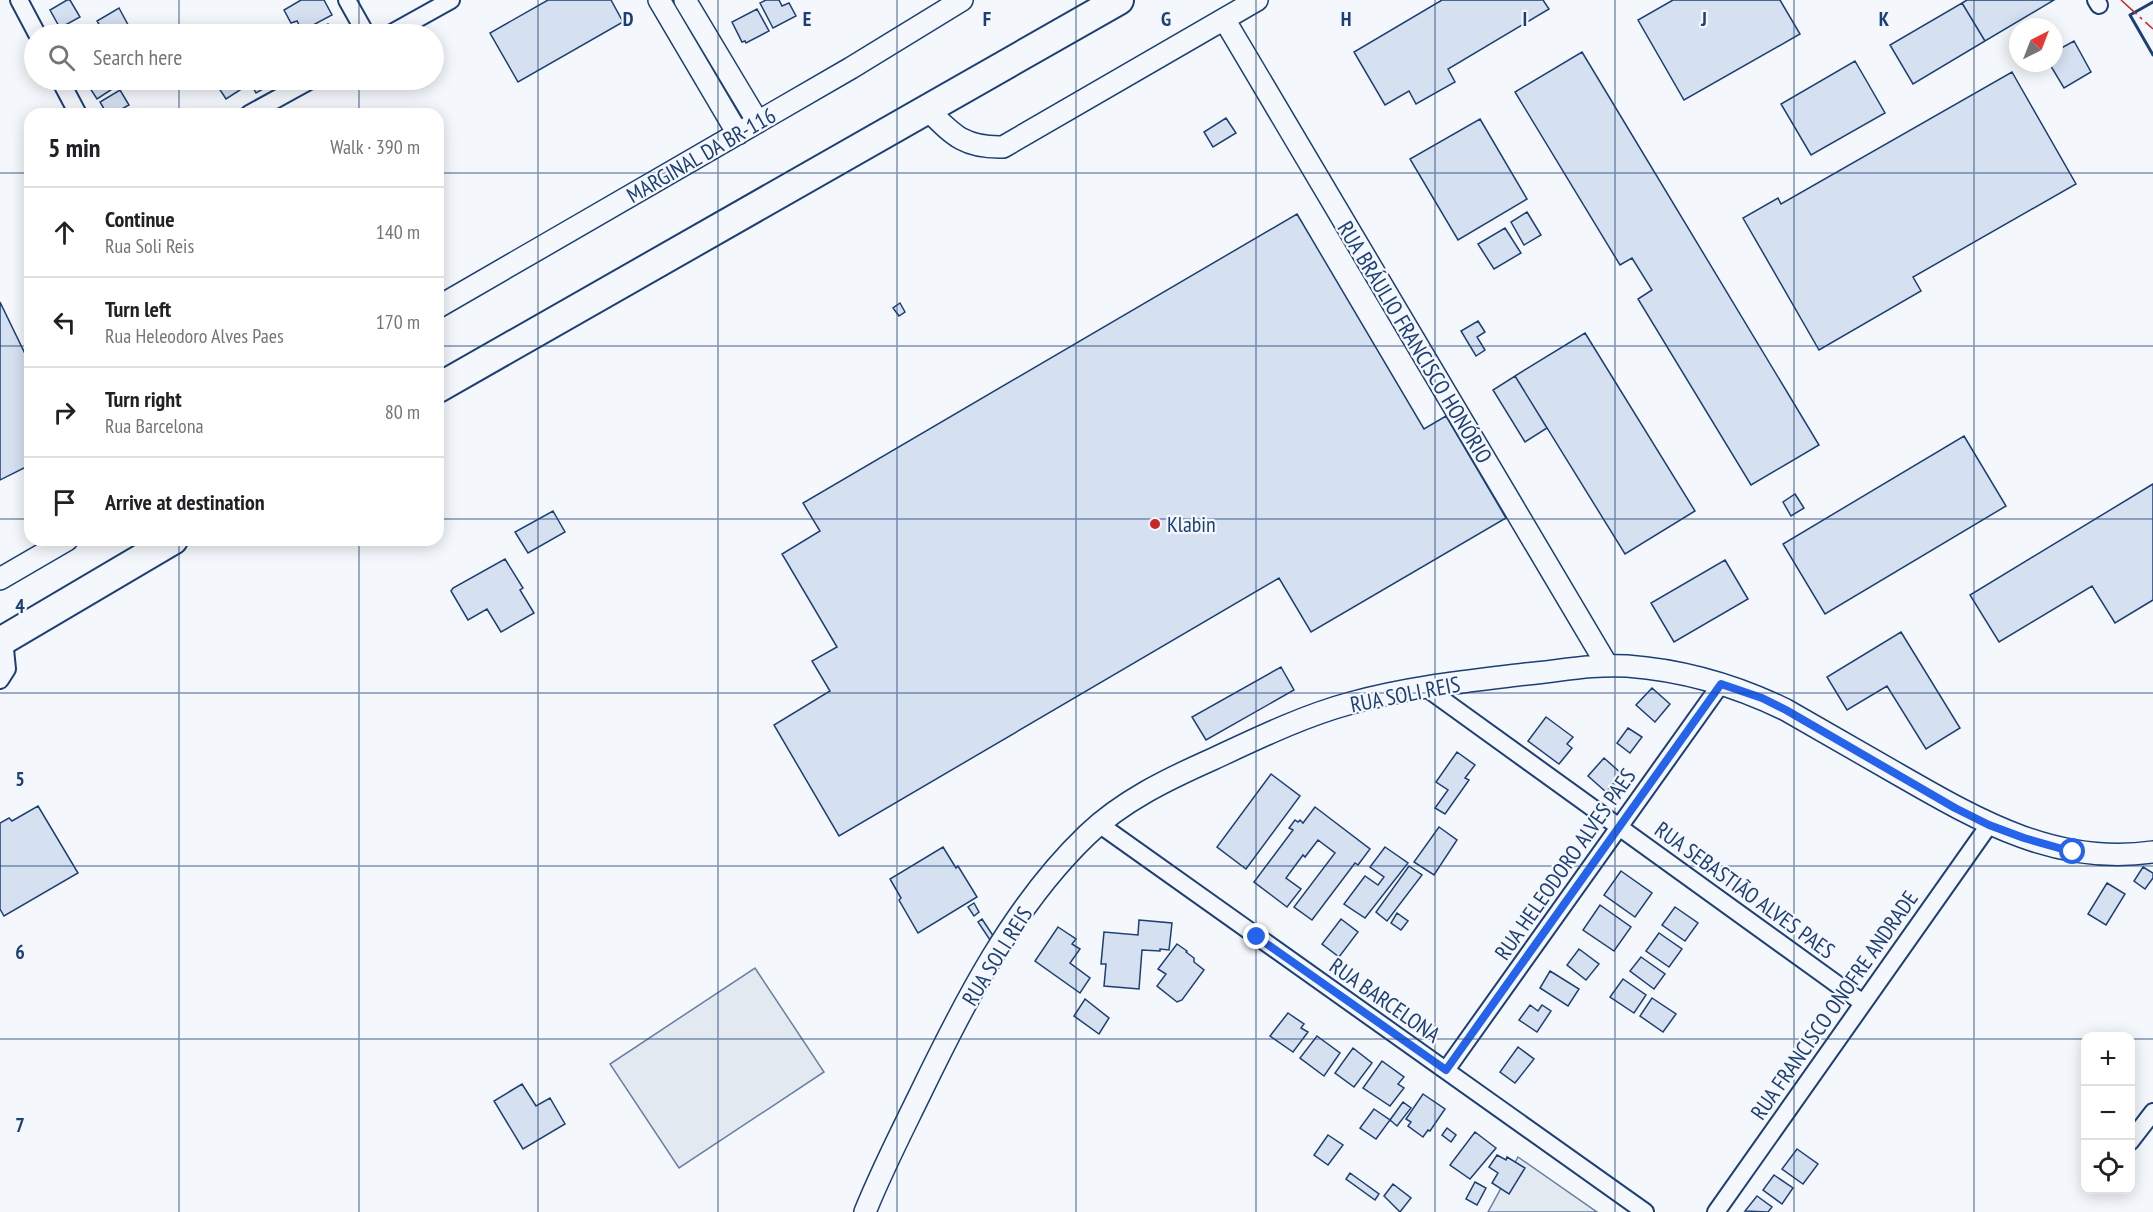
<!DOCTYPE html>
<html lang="en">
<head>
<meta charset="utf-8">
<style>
	body { margin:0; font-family:"PT Sans Narrow",sans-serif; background:#f2f2f2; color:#202124 }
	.controls { position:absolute; right:18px; bottom:18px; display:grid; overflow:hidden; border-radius:12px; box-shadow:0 3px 15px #0003 }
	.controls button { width:54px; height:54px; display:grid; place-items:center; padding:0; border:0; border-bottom:2px solid #e0e0e0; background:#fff; color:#202124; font:30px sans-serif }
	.compass { position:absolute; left:2009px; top:18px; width:54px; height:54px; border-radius:50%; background:#fff; box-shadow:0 3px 15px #0003; rotate:42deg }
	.stop { position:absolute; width:18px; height:18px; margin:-14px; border:4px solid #2563eb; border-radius:50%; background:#fff }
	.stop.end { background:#2563eb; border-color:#fff; box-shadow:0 2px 6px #0008 }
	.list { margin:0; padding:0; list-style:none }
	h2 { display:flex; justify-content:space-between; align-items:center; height:78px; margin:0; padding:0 24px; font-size:26px }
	h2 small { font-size:20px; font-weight:400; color:#757577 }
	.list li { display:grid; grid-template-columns:39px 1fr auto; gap:18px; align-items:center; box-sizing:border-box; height:90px; padding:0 24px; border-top:2px solid #e0e0e0 }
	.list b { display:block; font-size:22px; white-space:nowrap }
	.list p { margin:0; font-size:20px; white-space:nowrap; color:#757577 }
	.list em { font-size:20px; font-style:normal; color:#757577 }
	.icon { flex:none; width:33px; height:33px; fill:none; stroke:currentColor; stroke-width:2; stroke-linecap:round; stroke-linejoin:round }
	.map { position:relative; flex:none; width:2153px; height:1212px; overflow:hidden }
	.search { position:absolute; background:#fff; box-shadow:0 3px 15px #0003; left:24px; top:24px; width:420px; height:66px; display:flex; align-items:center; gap:15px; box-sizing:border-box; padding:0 21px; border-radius:33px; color:#757577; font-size:22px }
	.panel { position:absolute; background:#fff; box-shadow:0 3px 15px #0003; left:24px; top:108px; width:420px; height:438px; border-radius:18px }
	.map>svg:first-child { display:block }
</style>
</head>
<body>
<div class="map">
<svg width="2153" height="1212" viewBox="0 0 2153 1212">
	<rect width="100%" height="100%" fill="#f4f7fb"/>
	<!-- green -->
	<path fill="#e3e9f0" stroke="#687fa3" stroke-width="1.5" d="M 755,968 L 824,1072 L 679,1168 L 610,1064 Z
		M 1518,1157 L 1597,1212 L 1488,1212 Z"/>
	<!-- building -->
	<path fill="#d5e0f0" stroke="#1d3f73" stroke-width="1.5" d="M 67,0 L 70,0 L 80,17 L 60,28 L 50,10 Z
		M 301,0 L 324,0 L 332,15 L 302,31 L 297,21 L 291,23 L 284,10 Z
		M 548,0 L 611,0 L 623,22 L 518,82 L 490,33 Z
		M 766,0 L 779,0 L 782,6 L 789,3 L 796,16 L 773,28 L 760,3 Z
		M 1442,0 L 1543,0 L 1549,9 L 1448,69 L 1455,82 L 1416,104 L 1409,91 L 1385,105 L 1354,52 Z
		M 1673,0 L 1780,0 L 1800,34 L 1684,100 L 1638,20 Z
		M 1967,0 L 2054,0 L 1985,41 L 1962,3 Z
		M 1962,3 L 1985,41 L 1913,84 L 1890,45 Z
		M 119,8 L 133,34 L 105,34 L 97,21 Z
		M 757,9 L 769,31 L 746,43 L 745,41 L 742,42 L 732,22 Z
		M 328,24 L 334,34 L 309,34 Z
		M 280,25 L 285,34 L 263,34 Z
		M 168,27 L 171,34 L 155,34 Z
		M 2074,41 L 2091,72 L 2064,88 L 2049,63 L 2054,63 L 2054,52 Z
		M 1582,52 L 1819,445 L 1751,485 L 1638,299 L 1652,290 L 1632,258 L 1620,265 L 1515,92 Z
		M 1855,61 L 1885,113 L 1811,155 L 1781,104 Z
		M 2012,72 L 2076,184 L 1913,277 L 1921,291 L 1819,350 L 1743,218 L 1778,198 L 1781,204 Z
		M 90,80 L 117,80 L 120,84 L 97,99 L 86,82 Z
		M 208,80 L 233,80 L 240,90 L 226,99 L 215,82 L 212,85 Z
		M 249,80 L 270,80 L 272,84 L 256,93 Z
		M 120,90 L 129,105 L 113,114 L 107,114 L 100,102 Z
		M 1226,118 L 1236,133 L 1213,147 L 1204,132 Z
		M 1480,119 L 1527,199 L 1458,240 L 1410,159 Z
		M 1527,212 L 1541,235 L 1524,245 L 1511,222 Z
		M 1297,214 L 1424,429 L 1446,416 L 1506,518 L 1311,632 L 1279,578 L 839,836 L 774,725 L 830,691 L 812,661 L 837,647 L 782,554 L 820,531 L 803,503 Z
		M 1505,228 L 1521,253 L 1494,269 L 1478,244 Z
		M 0,302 L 30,364 L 30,465 L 0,480 Z
		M 900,303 L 905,312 L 899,316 L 893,308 Z
		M 1478,321 L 1485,332 L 1477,337 L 1485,350 L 1476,356 L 1461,331 Z
		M 1585,333 L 1695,511 L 1625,554 L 1515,376 Z
		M 1515,376 L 1547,428 L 1525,442 L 1493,390 Z
		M 1964,436 L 2006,506 L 1825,614 L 1783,544 Z
		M 2153,484 L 2153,600 L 2115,623 L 2092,586 L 1999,642 L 1970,595 Z
		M 1795,494 L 1804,508 L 1791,516 L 1783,502 Z
		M 553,511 L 565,532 L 528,553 L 515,532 Z
		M 505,559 L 523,588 L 520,590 L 534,613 L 501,632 L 487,609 L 468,620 L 451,591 L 453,588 Z
		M 1725,560 L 1748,599 L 1674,642 L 1651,603 Z
		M 1901,632 L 1960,728 L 1926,749 L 1887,686 L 1847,710 L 1827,677 Z
		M 1281,667 L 1294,690 L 1206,740 L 1192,717 Z
		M 1652,688 L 1670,704 L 1655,722 L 1636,705 Z
		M 1546,717 L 1573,737 L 1567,744 L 1572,748 L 1559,764 L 1528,741 Z
		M 1628,728 L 1642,737 L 1630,753 L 1617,743 Z
		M 1457,752 L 1475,765 L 1465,778 L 1469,780 L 1445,814 L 1435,808 L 1448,790 L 1436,782 Z
		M 1604,758 L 1622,774 L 1606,792 L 1588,776 Z
		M 1271,774 L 1300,796 L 1246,869 L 1217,847 Z
		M 38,806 L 78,873 L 4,916 L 0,909 L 0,823 L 9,818 L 12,821 Z
		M 1315,807 L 1370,849 L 1358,865 L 1355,863 L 1312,920 L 1294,907 L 1335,853 L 1318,840 L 1305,857 L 1303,855 L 1286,878 L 1301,889 L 1287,907 L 1254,882 L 1293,830 L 1289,828 L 1295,820 L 1298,822 L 1300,820 L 1303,823 Z
		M 1439,827 L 1457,840 L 1434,875 L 1414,862 Z
		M 943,847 L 956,868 L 958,866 L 977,897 L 918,933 L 899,900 L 901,898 L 890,879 Z
		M 1385,847 L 1408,863 L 1365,918 L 1344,904 L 1365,876 L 1378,885 L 1384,877 L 1370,867 Z
		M 1409,866 L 1422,875 L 1387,921 L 1376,912 Z
		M 2143,867 L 2153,873 L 2153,878 L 2145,889 L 2134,881 Z
		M 1621,871 L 1652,893 L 1635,917 L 1604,895 Z
		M 2107,883 L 2125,894 L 2106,925 L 2088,914 Z
		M 974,903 L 979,912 L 974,916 L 968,907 Z
		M 1600,905 L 1631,927 L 1614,951 L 1583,930 Z
		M 1675,907 L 1698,923 L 1685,941 L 1662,925 Z
		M 1397,913 L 1408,921 L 1401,930 L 1391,923 Z
		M 982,919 L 994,937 L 990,940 L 978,922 Z
		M 1341,919 L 1358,932 L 1339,957 L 1322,944 Z
		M 1139,920 L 1172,923 L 1169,950 L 1160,949 L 1160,951 L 1142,950 L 1139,989 L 1104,986 L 1106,964 L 1101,964 L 1104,932 L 1138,935 Z
		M 1058,927 L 1076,939 L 1072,944 L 1080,949 L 1070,963 L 1090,978 L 1080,993 L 1035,961 Z
		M 1659,933 L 1682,949 L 1669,967 L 1646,951 Z
		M 1177,944 L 1187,951 L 1186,952 L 1194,958 L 1194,962 L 1204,970 L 1182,1000 L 1177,1002 L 1157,986 L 1166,974 L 1158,969 Z
		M 1579,949 L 1599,964 L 1586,980 L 1567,965 Z
		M 1641,957 L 1665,974 L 1654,989 L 1630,971 Z
		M 1550,971 L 1579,989 L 1568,1006 L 1540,988 Z
		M 1623,979 L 1646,995 L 1634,1013 L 1610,997 Z
		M 1652,998 L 1676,1014 L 1663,1032 L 1640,1016 Z
		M 1085,999 L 1109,1018 L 1099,1034 L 1074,1016 Z
		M 1530,1005 L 1538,1011 L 1542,1005 L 1551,1011 L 1537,1032 L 1519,1020 Z
		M 1288,1013 L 1304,1024 L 1301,1028 L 1308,1032 L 1293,1052 L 1270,1036 Z
		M 1317,1036 L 1340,1053 L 1324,1076 L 1300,1058 Z
		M 1518,1047 L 1534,1059 L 1515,1083 L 1500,1072 Z
		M 1353,1048 L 1372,1063 L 1354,1087 L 1335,1073 Z
		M 1382,1061 L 1404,1077 L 1398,1084 L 1404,1088 L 1390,1106 L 1363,1088 Z
		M 522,1084 L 536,1106 L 550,1098 L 565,1124 L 523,1149 L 494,1101 Z
		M 1423,1094 L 1445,1109 L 1430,1131 L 1428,1130 L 1423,1137 L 1408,1126 L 1411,1122 L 1406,1119 Z
		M 1403,1102 L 1411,1108 L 1397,1126 L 1390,1120 Z
		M 1374,1109 L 1390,1120 L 1376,1139 L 1360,1128 Z
		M 1447,1128 L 1456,1135 L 1451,1142 L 1442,1135 Z
		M 1475,1132 L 1496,1148 L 1470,1179 L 1450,1165 Z
		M 1328,1135 L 1343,1145 L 1328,1165 L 1314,1155 Z
		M 1797,1149 L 1818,1164 L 1803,1184 L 1782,1169 Z
		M 1497,1155 L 1506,1160 L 1507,1157 L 1525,1168 L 1509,1194 L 1492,1183 L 1498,1173 L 1489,1167 Z
		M 1350,1173 L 1379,1194 L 1375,1200 L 1346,1179 Z
		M 1774,1175 L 1793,1188 L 1782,1204 L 1763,1190 Z
		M 1475,1182 L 1486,1188 L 1477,1205 L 1466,1199 Z
		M 1393,1184 L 1411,1198 L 1400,1212 L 1384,1196 Z
		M 1757,1196 L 1772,1207 L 1768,1212 L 1745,1211 Z"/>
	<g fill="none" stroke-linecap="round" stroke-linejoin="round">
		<!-- minor casing -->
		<g stroke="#1d3f73" stroke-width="20">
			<path id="minor" d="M 19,0 L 37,34
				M 347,0 L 366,34
				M 2096,0 L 2099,5
				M 390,34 L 451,0
				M 60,80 L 78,114
				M 249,114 L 311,80
				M 0,680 L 7,669 L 4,639
				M 1425,687 L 1863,1003
				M 1099,824 L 1645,1212
				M 1446,1070 L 1721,684
				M 2130,1142 L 2153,1112
				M 1716,1212 L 1989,825"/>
		</g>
		<!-- tertiary casing -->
		<g stroke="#1d3f73" stroke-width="24">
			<path id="tertiary" d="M 659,0 L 738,134
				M 685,0 L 758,122
				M 1224,19 L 1607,665
				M 928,110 C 954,136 965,148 1003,147 L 1257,0
				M 438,307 L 851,68 L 962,0
				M 0,579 L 67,540
				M 865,1212 C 881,1172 901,1133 920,1094 C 964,1003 1013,906 1087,835 C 1122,801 1168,779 1213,759 C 1258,738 1303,716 1351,703 C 1408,687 1468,681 1526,674 C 1559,671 1593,664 1627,666 C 1681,670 1737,686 1786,710 C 1824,732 1862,754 1901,776 C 1981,822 2058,866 2153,852"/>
		</g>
		<!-- trunk casing -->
		<g stroke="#1d3f73" stroke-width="32">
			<path id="trunk" d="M 438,388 L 1119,0
				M 0,642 L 173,540"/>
		</g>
		<!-- minor -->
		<use href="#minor" stroke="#f4f7fb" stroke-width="16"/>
		<!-- tertiary -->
		<use href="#tertiary" stroke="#f4f7fb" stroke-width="21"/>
		<!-- trunk -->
		<use href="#trunk" stroke="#f4f7fb" stroke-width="28"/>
		<!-- wall -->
		<path stroke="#1d3f73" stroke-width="3" d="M 2153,2 L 2130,15 L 2153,55"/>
		<!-- power -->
		<path stroke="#c62828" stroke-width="1.5" stroke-dasharray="21 4.5 3 4.5" stroke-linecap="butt" d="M 2121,0 L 2153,29"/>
	</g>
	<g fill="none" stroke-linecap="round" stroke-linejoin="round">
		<!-- route -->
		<path stroke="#2563eb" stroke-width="8" d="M 1257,937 L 1446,1070 L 1721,684 L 1762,698 L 1786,710 L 1955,808 L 1989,825 L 2024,838 L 2073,852"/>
	</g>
	<!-- grid -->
	<path fill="none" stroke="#1d3f73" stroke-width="1.5" stroke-opacity="0.55" d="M 179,0 L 179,34M 359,0 L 359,34M 538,0 L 538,1212M 718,0 L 718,1212M 897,0 L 897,1212M 1076,0 L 1076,1212M 1256,0 L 1256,1212M 1435,0 L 1435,1212M 1615,0 L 1615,1212M 1794,0 L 1794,1212M 1974,0 L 1974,1212M 179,80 L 179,114M 359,80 L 359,114M 0,173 L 30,173M 438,173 L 2153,173M 0,346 L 30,346M 438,346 L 2153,346M 0,519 L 30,519M 438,519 L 2153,519M 179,540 L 179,1212M 359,540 L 359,1212M 0,693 L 2153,693M 0,866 L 2153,866M 0,1039 L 2086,1039M 2130,1039 L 2153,1039"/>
	<!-- markers -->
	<circle fill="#c62828" stroke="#f4f7fb" stroke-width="2" cx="1155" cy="524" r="6"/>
	<g text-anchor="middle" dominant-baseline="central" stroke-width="4.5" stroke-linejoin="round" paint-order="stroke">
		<!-- street labels -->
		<g font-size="22" fill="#1d3f73" stroke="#f4f7fb">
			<text transform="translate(701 155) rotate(-30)">MARGINAL DA BR-116</text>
			<text transform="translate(1415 342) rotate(59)">RUA BRÁULIO FRANCISCO HONÓRIO</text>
			<text transform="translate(1405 694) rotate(-11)">RUA SOLI REIS</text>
			<text transform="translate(1565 864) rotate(-55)">RUA HELEODORO ALVES PAES</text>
			<text transform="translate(1745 890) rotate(36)">RUA SEBASTIÃO ALVES PAES</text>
			<text transform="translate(997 956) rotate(-58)">RUA SOLI REIS</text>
			<text transform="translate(1385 1000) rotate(35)">RUA BARCELONA</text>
			<text transform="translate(1834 1005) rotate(-55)">RUA FRANCISCO ONOFRE ANDRADE</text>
		</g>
		<!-- poi labels -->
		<g font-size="22" fill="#1d3f73" stroke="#f4f7fb" text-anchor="start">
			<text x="1167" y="524">Klabin</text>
		</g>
	</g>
	<g font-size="20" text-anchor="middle" font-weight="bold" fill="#1d3f73" stroke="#f4f7fb" stroke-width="4.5" stroke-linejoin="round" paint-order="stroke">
		<text x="628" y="26">D</text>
		<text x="807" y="26">E</text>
		<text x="987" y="26">F</text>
		<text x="1166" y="26">G</text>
		<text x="1346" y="26">H</text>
		<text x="1525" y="26">I</text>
		<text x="1704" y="26">J</text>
		<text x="1884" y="26">K</text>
		<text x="20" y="613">4</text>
		<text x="20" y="786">5</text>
		<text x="20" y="959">6</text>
		<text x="20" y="1132">7</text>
	</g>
</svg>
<div class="controls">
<button>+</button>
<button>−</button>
<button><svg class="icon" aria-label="locate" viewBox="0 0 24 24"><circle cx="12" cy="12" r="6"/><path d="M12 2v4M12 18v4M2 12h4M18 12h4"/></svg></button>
</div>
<svg class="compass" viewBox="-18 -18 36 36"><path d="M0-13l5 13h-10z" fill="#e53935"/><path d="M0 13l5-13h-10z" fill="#757577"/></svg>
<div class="stop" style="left:2073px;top:852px"></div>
<div class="stop end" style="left:1257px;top:937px"></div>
<div class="search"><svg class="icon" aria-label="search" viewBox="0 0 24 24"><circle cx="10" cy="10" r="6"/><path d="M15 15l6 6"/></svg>Search here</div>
<section class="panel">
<h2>5 min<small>Walk · 390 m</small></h2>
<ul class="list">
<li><svg class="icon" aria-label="ahead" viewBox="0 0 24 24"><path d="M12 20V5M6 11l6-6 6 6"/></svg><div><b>Continue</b><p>Rua Soli Reis</p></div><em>140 m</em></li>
<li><svg class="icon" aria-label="left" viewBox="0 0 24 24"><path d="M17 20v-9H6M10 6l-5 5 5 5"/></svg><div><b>Turn left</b><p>Rua Heleodoro Alves Paes</p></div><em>170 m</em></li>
<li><svg class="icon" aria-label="right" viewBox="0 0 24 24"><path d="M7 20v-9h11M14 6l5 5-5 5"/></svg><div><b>Turn right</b><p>Rua Barcelona</p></div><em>80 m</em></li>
<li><svg class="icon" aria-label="arrive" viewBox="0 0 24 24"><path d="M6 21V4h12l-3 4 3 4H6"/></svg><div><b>Arrive at destination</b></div></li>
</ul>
</section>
</div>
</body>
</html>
